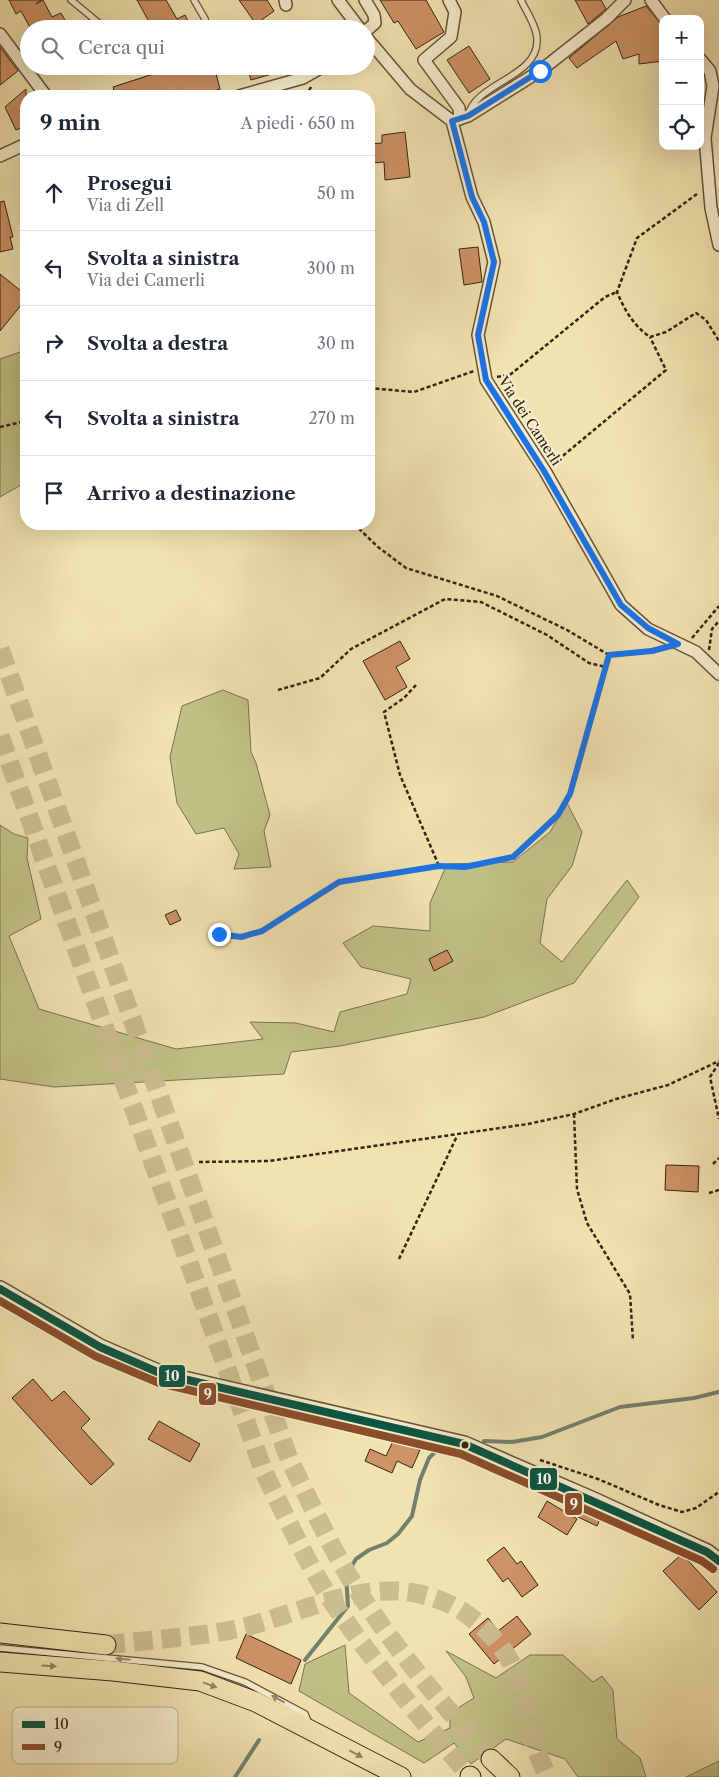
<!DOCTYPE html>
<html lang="it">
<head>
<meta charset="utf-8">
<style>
	body { margin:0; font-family:"Libre Caslon Text",serif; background:#f6f6f7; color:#1f2937 }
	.controls { position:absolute; right:15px; top:15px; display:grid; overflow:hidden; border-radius:10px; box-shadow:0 5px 20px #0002 }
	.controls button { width:45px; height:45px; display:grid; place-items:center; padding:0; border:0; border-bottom:1px solid #e0e1e3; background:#fff; color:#1f2937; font:25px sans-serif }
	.stop { position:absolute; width:15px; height:15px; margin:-11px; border:4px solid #1a73e8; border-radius:50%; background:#fff }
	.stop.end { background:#1a73e8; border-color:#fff; box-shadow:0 1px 5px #0008 }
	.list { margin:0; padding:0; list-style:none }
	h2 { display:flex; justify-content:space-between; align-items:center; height:65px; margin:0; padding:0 20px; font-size:21px }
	h2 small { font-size:16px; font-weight:400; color:#747a83 }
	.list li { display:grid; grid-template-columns:32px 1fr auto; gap:15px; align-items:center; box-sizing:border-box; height:75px; padding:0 20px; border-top:1px solid #e0e1e3 }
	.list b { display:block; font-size:19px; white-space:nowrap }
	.list p { margin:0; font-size:16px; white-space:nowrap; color:#747a83 }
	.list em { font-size:16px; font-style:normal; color:#747a83 }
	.icon { flex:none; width:28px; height:28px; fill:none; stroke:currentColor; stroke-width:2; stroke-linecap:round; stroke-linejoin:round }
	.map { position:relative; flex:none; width:719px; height:1777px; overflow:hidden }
	.search { position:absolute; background:#fff; box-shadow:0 5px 20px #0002; left:20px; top:20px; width:355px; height:55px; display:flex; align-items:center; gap:12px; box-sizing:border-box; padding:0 18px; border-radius:28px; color:#747a83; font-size:19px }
	.panel { position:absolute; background:#fff; box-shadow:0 5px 20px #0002; left:20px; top:90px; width:355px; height:440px; border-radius:20px }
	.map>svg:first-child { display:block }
</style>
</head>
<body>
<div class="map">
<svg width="719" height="1777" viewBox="0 0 719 1777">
	<rect width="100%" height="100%" fill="#f1e3b0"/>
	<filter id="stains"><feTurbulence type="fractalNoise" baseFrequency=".004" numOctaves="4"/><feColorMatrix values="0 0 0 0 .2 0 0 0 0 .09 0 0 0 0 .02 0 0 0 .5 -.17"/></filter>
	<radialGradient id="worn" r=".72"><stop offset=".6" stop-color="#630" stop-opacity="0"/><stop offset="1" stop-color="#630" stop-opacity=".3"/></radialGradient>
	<!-- green -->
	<path fill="#c1c187" stroke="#7c724e" d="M 26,350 L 26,482 L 0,497 L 0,359 Z
		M 223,690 L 248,700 L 251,752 L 256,763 L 270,815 L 264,831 L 271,867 L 234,869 L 239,854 L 224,828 L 196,834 L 177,803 L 170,757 L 182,706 Z
		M 567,803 L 582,832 L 572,866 L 547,899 L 540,943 L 562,962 L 627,880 L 639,897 L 574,983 L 484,1017 L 340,1046 L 291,1052 L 284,1074 L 54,1087 L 0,1079 L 0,825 L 14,834 L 28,838 L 27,858 L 41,919 L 9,936 L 39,1009 L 176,1049 L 263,1039 L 250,1022 L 296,1023 L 334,1032 L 340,1012 L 407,994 L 411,979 L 361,967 L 343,943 L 373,926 L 430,931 L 430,903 L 447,864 L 513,862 L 550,832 Z
		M 345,1645 L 349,1693 L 418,1742 L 450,1728 L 450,1713 L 474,1698 L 466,1677 L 446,1651 L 496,1678 L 530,1655 L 563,1655 L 593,1682 L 602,1676 L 613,1690 L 617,1739 L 640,1758 L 646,1777 L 578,1777 L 565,1759 L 506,1739 L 471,1764 L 454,1743 L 424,1763 L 299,1691 L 305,1664 Z
		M 719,1761 L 719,1777 L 686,1777 Z"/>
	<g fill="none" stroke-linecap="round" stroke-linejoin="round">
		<!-- stream -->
		<path stroke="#73806f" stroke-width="4" d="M 484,1441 L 512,1442 L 542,1437 L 620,1407 L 694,1398 L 719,1392
			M 305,1660 L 348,1606 L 346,1576 L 356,1559 L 369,1550 L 387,1543 L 398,1534 L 412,1516 L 420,1480 L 429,1458 L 437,1450
			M 235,1777 L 259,1740"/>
	</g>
	<!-- building -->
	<path fill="#cd9265" stroke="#362315" d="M 9,0 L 41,0 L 36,4 L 43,0 L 52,17 L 61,13 L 70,29 L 31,29 L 21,11 L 16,14 Z
		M 137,0 L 166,0 L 177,19 L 185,15 L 192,29 L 153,29 Z
		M 239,0 L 267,0 L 274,11 L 256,24 Z
		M 380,0 L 426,0 L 444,32 L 416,49 L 398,21 L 394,23 Z
		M 575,0 L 601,0 L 606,9 L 588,24 Z
		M 646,6 L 663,26 L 663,61 L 639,64 L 639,54 L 623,59 L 616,41 L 577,68 L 569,58 L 618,17 Z
		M 469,46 L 490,79 L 469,93 L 447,60 Z
		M 0,47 L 18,71 L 0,85 Z
		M 178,66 L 214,66 L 220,89 L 215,91 L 216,93 L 205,96 L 199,96 L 198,92 L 183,96 L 116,96 L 113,87 Z
		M 247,66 L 289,66 L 289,69 L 251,80 Z
		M 26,89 L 26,126 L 16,130 L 5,107 Z
		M 405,132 L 410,177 L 385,180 L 384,162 L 372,163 L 370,144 L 382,143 L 382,135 Z
		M 4,201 L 13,237 L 10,237 L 13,249 L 0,252 L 0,202 Z
		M 478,247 L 482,282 L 464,285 L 459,249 Z
		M 0,274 L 26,295 L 26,299 L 0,331 Z
		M 400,641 L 410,659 L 396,667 L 407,687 L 385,700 L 363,661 Z
		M 176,910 L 181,920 L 170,925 L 165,915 Z
		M 447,950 L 453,961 L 434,971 L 429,959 Z
		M 666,1165 L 699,1166 L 698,1192 L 665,1190 Z
		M 33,1379 L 52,1401 L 64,1391 L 90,1419 L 81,1428 L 114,1464 L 91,1485 L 12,1398 Z
		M 159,1421 L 200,1444 L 190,1462 L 148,1439 Z
		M 394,1439 L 420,1450 L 412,1468 L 397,1461 L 392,1473 L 365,1461 L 370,1449 L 386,1456 Z
		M 547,1501 L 577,1519 L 567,1535 L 538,1517 Z
		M 581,1507 L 601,1517 L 597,1526 L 576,1516 Z
		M 504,1547 L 517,1564 L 521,1561 L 538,1585 L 522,1597 L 508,1578 L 503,1582 L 487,1560 Z
		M 682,1554 L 717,1592 L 699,1610 L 663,1571 Z
		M 517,1616 L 531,1634 L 494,1664 L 469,1634 L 488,1618 L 498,1631 Z
		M 246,1634 L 301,1660 L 291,1684 L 236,1658 Z"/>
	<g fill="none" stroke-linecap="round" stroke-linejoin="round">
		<!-- trunk-tunnel -->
		<path stroke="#ccbd91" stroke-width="19" stroke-dasharray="19 9" stroke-linecap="butt" d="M 0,649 L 289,1459 C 309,1499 327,1540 350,1578 C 390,1644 441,1702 491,1759
			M 0,736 L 264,1472 C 286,1517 307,1564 335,1606 C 376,1666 423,1721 470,1776
			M 106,1645 C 146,1640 187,1638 226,1631 C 307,1616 381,1562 462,1611 C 480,1623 498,1640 509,1659 C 523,1685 527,1714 534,1742 C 537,1754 543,1766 548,1777"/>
		<!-- service casing -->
		<g stroke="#65533c" stroke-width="8">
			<path id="service" d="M 71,0 L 106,29
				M 194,0 L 205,19
				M 468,116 C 475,82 539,78 537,39 C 537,27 526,11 521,0
				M 0,1648 L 202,1667 L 245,1682 L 305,1714 L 309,1724"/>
		</g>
		<!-- minor casing -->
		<g stroke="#65533c" stroke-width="14">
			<path id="minor" d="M 285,0 L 286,5
				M 338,0 L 360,29
				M 365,0 L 374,15 L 375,23 L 366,31
				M 449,0 L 455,12 L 451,37 L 424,60 L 459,108 L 460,119
				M 651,0 L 665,19
				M 0,34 L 46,96
				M 366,37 L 410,89 L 452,121 L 468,116 L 540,71 L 606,19 L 625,0
				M 700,59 L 710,71 L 713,86 L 705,138 L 711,208 L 719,245
				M 239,96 L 303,78 L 324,66
				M 452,121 L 472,197 L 484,222 L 494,262 L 478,335 L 486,380 L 545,471 L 621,605 L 648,629 L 696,652 L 719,674
				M 0,156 L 26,144"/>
		</g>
		<!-- tertiary casing -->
		<g stroke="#65533c" stroke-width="18">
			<path id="tertiary" d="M 0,1289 L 100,1347 L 162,1374 L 464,1444 L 591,1499 L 707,1552 L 719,1561"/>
		</g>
		<!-- trunk casing -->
		<g stroke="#362315" stroke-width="21">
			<path id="trunk" d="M 0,1633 L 106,1645
				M 0,1662 L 113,1671 L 200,1681 L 256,1702 L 401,1777
				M 491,1759 L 510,1777
				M 470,1776 L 471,1777"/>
		</g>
		<!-- path -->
		<path stroke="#362315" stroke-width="2.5" stroke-dasharray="4 2.5" stroke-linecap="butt" d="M 306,96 L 311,87
			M 697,194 L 637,238 L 617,292 C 625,311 634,326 650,337 L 666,332 L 696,313 L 706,320 L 719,341
			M 497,377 L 511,374 L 605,297 L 617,292
			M 369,388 L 414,392 L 474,371
			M 0,427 L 26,421
			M 553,464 L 666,370 L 650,337
			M 354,524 L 378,547 L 406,568 L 497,596 L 567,630 L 609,655 L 662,648
			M 692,638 L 719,606
			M 709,650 L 712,629 L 719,621
			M 416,685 L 404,698 L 384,712 L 400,775 L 439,866
			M 278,690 L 320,678 L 351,649 L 445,599 L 481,602 L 547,635 L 589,663 L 606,667
			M 219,934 L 241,937 L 262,931 L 339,882 L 439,866 L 465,867 L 513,857 L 558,815 L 570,794 L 609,655
			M 719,1063 L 710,1077 L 719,1119
			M 574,1114 L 577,1189 L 587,1223 L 630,1294 L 633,1341
			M 199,1162 L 269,1161 L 528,1124 L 574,1114 L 616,1099 L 668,1085 L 719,1061
			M 713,1164 L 719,1158
			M 709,1193 L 719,1190
			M 399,1259 L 457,1136
			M 540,1460 L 598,1479 L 659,1505 L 682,1512 L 696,1508 L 719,1492"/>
		<!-- service -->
		<use href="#service" stroke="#f6edcc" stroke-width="5.5"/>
		<!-- minor -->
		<use href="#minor" stroke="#f6edcc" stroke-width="11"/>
		<!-- tertiary -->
		<use href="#tertiary" stroke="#f6edcc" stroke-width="15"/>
		<!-- trunk -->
		<use href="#trunk" stroke="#f1e3b0" stroke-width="19"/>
		<!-- bus-1 casing -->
		<g stroke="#f6edcc" stroke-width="11">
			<path id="bus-1" d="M 0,1289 L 100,1347 L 162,1374 L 464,1444 L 707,1552 L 719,1561"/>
		</g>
		<!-- bus-2 casing -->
		<g stroke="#f6edcc" stroke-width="11">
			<path id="bus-2" d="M 0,1301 L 95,1356 L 159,1383 L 461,1454 L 702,1561 L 713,1569"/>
		</g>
		<!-- bus-1 -->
		<use href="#bus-1" stroke="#0a5543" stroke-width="8"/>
		<!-- bus-2 -->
		<use href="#bus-2" stroke="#8b4e2b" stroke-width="8"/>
	</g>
	<!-- one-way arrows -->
	<defs><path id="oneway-solid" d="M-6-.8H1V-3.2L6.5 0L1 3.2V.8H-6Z" transform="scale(1.25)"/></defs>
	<g fill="#968870">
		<use href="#oneway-solid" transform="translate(123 1659) rotate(-175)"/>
		<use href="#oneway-solid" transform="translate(278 1699) rotate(-151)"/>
	</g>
	<g fill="#948362">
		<use href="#oneway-solid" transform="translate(49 1666) rotate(4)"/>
		<use href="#oneway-solid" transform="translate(210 1685) rotate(20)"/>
		<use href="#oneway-solid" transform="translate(356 1754) rotate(28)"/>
	</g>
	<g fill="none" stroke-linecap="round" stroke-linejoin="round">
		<!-- route -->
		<path stroke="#1a73e8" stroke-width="6" d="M 219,934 L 241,937 L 262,931 L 339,882 L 439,866 L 465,867 L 513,857 L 558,815 L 570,794 L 609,655 L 652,651 L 678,644 L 648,628 L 621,605 L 544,471 L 486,380 L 478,335 L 494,262 L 484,222 L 472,197 L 452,121 L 468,116 L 540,71"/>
	</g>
	<!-- markers -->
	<circle fill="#362315" stroke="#f6edcc" stroke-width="2" cx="465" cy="1445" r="4.5"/>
	<g text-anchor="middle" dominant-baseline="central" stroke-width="4.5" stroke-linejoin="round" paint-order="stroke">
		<!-- street labels -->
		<g font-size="14" fill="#362315" stroke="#f6edcc">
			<text transform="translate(530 421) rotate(57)">Via dei Camerli</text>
		</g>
	</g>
	<!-- legend -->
	<rect x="12" y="1707" width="166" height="57" rx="8" fill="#f6edcc" stroke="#bcb095" stroke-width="1"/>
	<rect x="22" y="1721" width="23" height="7" fill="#0a5543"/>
	<rect x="22" y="1744" width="23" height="6" fill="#8b4e2b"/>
	<g font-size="14" fill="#362315">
		<text x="54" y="1729">10</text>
		<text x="54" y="1752">9</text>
	</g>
	<g stroke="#f6edcc" stroke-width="2">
		<rect x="158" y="1364" width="28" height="24" rx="5" fill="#0a5543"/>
		<rect x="198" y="1382" width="19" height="24" rx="5" fill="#8b4e2b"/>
		<rect x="529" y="1467" width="29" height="24" rx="5" fill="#0a5543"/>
		<rect x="564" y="1492" width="19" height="24" rx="5" fill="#8b4e2b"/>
	</g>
	<g font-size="14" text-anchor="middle" font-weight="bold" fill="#fff">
		<text x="172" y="1381">10</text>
		<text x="208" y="1399">9</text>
		<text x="544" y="1484">10</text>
		<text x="574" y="1509">9</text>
	</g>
	<rect width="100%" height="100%" filter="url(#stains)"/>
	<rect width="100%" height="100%" fill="url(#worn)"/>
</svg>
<div class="controls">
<button>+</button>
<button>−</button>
<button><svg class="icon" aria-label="locate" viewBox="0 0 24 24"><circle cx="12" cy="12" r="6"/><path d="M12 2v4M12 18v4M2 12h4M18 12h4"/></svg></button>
</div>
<div class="stop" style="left:540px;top:71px"></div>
<div class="stop end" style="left:219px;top:934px"></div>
<div class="search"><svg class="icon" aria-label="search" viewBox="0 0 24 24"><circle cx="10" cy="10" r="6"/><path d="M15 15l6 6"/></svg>Cerca qui</div>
<section class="panel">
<h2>9 min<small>A piedi · 650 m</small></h2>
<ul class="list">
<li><svg class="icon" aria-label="ahead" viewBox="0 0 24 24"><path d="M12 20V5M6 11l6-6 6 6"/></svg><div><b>Prosegui</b><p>Via di Zell</p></div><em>50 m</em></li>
<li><svg class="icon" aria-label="left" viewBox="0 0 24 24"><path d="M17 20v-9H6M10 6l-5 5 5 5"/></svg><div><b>Svolta a sinistra</b><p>Via dei Camerli</p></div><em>300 m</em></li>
<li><svg class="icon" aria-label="right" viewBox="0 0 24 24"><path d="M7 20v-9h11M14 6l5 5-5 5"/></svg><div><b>Svolta a destra</b></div><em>30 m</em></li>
<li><svg class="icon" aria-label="left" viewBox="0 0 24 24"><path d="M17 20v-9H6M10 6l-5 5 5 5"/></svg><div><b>Svolta a sinistra</b></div><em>270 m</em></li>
<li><svg class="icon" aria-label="arrive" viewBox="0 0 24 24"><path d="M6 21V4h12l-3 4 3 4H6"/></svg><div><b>Arrivo a destinazione</b></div></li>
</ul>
</section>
</div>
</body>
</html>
